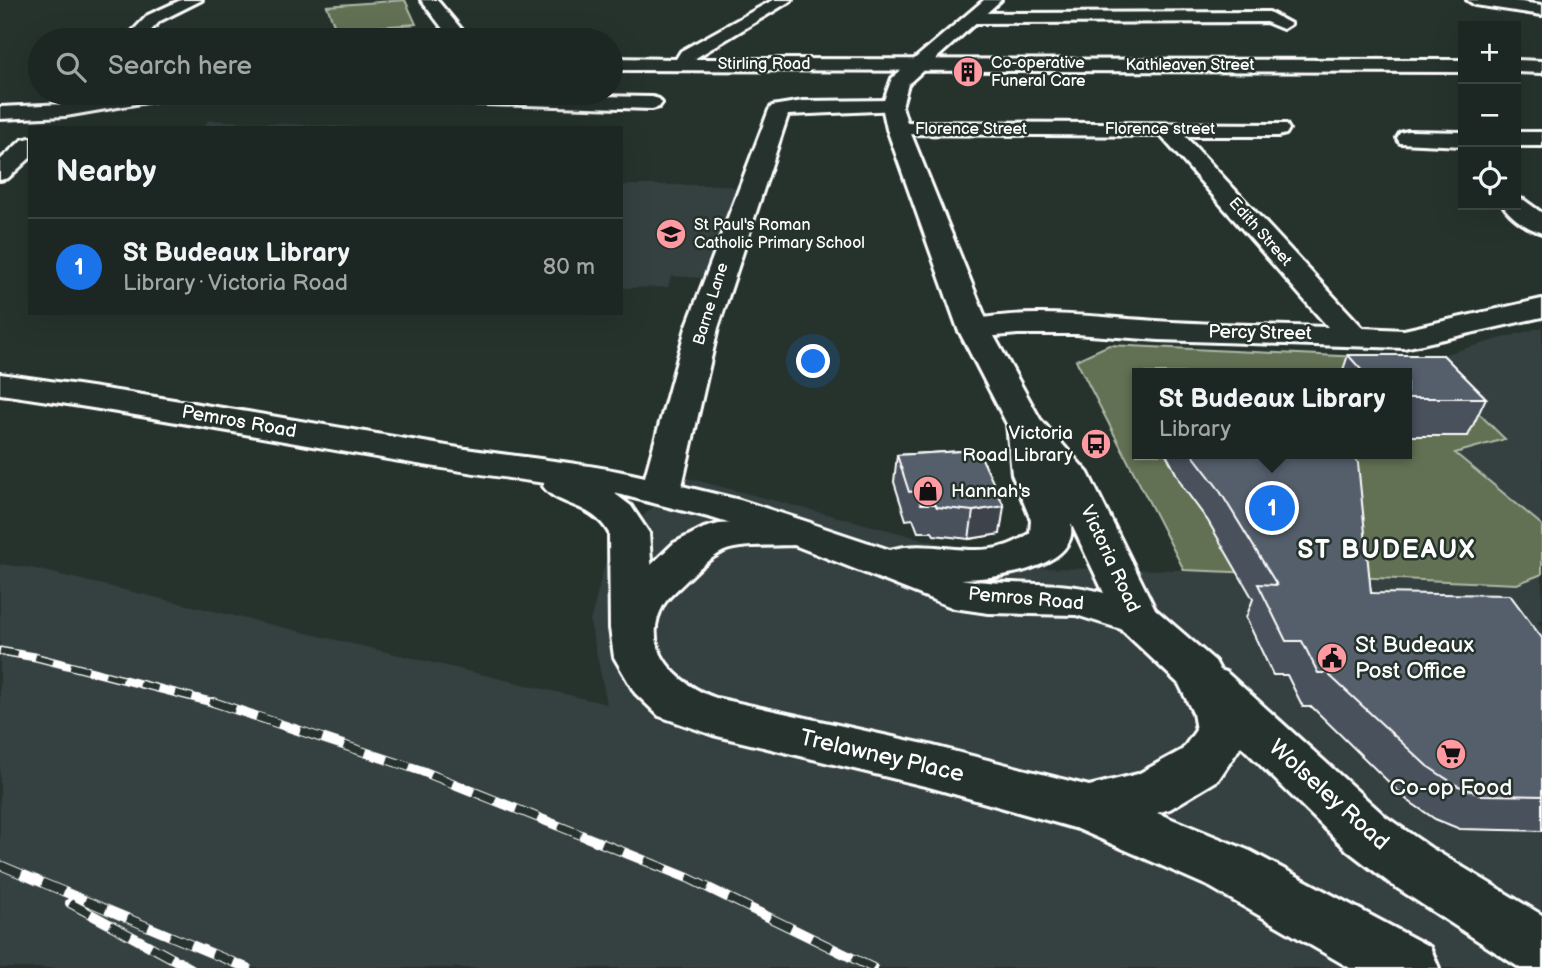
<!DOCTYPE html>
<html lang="en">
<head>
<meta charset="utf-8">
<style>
	body { margin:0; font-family:"Balsamiq Sans",sans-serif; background:#29322f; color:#f1f3f6 }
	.controls { position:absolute; right:21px; top:21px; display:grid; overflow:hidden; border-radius:0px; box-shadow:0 7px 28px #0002 }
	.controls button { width:63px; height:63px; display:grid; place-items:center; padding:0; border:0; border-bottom:2px solid #3a4340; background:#1c2622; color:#f1f3f6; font:35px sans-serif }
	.you { position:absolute; left:814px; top:362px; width:24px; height:24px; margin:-18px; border:5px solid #fff; border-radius:50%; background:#1a73e8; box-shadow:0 0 0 10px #1a73e833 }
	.badge { display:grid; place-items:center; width:46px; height:46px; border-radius:50%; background:#1a73e8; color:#fff; font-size:23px; font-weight:700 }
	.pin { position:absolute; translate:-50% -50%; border:4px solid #fff; box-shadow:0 2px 7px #0006 }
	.popup { position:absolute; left:1132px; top:368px; width:280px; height:91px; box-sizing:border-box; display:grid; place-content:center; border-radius:0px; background:#1c2622; filter:drop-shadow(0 2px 5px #0005); font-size:23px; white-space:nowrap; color:#a0a5a5 }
	.popup b { font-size:26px; color:#f1f3f6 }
	.popup::after { content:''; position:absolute; left:50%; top:100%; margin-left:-14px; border:14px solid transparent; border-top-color:#1c2622 }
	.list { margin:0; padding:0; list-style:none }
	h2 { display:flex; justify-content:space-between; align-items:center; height:91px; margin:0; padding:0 28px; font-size:30px }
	h2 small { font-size:23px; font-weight:400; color:#a0a5a5 }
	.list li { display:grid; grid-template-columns:46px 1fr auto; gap:21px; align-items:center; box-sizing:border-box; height:98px; padding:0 28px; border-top:2px solid #3a4340 }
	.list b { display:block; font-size:26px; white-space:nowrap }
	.list p { margin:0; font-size:23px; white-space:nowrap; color:#a0a5a5 }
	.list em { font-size:23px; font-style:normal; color:#a0a5a5 }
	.icon { flex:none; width:38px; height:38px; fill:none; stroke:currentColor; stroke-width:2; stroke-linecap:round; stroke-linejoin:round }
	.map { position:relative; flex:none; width:1542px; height:968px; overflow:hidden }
	.search { position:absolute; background:#1c2622; box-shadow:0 7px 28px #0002; left:28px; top:28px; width:595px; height:77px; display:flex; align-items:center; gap:18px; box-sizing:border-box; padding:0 24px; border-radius:38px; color:#a0a5a5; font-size:26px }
	.panel { position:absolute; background:#1c2622; box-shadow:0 7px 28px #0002; left:28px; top:126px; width:595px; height:189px; border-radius:0px }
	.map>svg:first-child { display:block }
</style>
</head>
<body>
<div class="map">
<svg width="1542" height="968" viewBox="0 0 1542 968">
	<rect width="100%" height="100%" fill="#26332d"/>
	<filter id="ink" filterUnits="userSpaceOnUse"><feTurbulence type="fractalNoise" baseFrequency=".0143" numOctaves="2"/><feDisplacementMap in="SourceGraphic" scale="14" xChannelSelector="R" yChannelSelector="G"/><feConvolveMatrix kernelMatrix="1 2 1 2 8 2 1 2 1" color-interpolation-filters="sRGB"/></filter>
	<g filter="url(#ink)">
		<!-- built -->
		<path fill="#344040" d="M 208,120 L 371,128 L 204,128 Z
			M 621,185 L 723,185 L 733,187 L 740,193 L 703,278 L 671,276 L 668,287 L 621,288 Z
			M 1542,327 L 1542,525 L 1454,452 L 1505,438 L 1424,360 Z
			M 687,478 L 1035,568 L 1184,570 L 1517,584 L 1542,574 L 1542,621 L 1537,622 L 1542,627 L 1542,968 L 0,968 L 0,564 L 31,568 L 607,704 L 590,622 L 610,544 Z"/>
		<!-- green -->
		<path fill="#627153" stroke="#b0b8a9" stroke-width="2" fill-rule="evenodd" d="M 405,0 L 416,24 L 336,30 L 327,6 Z
			M 1109,345 L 1424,360 L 1505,439 L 1455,453 L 1542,525 L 1542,574 L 1517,584 L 1184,570 L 1076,360 ZM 1137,373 L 1407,373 L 1407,454 L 1137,454 Z"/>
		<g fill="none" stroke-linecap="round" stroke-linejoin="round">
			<!-- minor casing -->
			<g stroke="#fff" stroke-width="6">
				<path id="minor" d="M 181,0 L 202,0 L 160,21 L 142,40 L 124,40 L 148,15 Z
					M 421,0 L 437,0 L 462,30 L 475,40 L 454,40 L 450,38 Z
					M 773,0 L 792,0 L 694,59 L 1463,60 L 1463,72 L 611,70 L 611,58 L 676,59 L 681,51 Z
					M 1467,0 L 1507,0 L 1542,5 L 1542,15 L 1475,5 Z
					M 1269,12 L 1291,24 L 1283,29 L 1266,22 L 973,23 L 965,18 L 973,13 Z
					M 1516,60 L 1542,61 L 1542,73 L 1516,72 Z
					M 130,93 L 174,93 L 171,97 L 164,99 L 66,116 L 0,119 L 0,107 L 66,104 Z
					M 427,93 L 652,97 L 659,99 L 662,103 L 659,107 L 652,109 L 455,103 L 430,97 Z
					M 892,100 L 899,102 L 902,106 L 899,110 L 788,115 L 718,328 L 682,486 L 740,500 L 811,523 L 817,532 L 811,541 L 797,545 L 712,518 L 614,493 L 631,506 L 649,533 L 656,628 L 649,639 L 633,644 L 617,639 L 610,628 L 609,533 C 592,502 557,507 543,486 L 545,483 C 362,459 182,419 0,394 L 0,374 C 148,394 294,420 441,445 C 509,457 578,461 645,477 L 686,328 L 769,110 L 772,106 L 803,101 Z
					M 898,122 L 1286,124 L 1289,129 L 1286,134 L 1278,136 L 1185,136 L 1363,328 L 1404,330 L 1542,299 L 1542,317 L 1404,348 L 1159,340 L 1076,334 L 1018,334 L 974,338 L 963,336 L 958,329 L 963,322 C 1025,307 1093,317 1156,321 C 1213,325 1271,325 1328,327 L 1161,136 L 890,134 L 887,129 L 890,124 Z
					M 1408,131 L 1463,132 L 1463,146 L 1400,143 L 1397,138 L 1400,133 Z
					M 1516,132 L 1542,132 L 1542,146 L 1516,146 Z
					M 30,138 L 30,158 L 8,178 L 0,180 L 0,160 L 22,140 Z
					M 1516,198 L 1524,200 L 1542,213 L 1542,233 C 1528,229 1510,217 1503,205 L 1516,205 Z"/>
			</g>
			<!-- tertiary casing -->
			<g stroke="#fff" stroke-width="6">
				<path id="tertiary" d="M 984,0 L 1001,0 L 908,84 L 902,106 L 909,129 L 990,329 L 1040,419 L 1088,473 L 1155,609 L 1215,661 L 1220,670 L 1226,672 L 1386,817 L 1431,848 L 1542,915 L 1542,968 L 1520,968 L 1391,884 L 1348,851 L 1241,746 L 1218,780 L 1170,809 L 1157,813 L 1250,851 L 1430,947 L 1439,968 L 1350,968 L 1210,887 L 1078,829 L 929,787 L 713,735 L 659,716 L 635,693 L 614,657 L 610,628 L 628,587 L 674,543 L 704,528 L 719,524 L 797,519 L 890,550 C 938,536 983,568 1030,533 L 1031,520 L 1012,474 L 1007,424 L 958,329 L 887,129 L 882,106 L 892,78 ZM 1071,523 L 1104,593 C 1058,579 1009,587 961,579 C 990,579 1058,571 1070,539 C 1072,534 1071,528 1071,523 ZM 794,545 L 954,608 L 988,613 L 1076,615 L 1121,629 L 1179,684 L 1193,713 L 1196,730 L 1182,750 L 1138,774 L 1089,786 L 929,745 L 716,698 C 678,685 638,648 664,604 C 669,596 679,588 686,581 C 698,569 708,559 724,551 C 739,544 776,546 794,545 Z"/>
			</g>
			<!-- minor -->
			<use href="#minor" fill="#26332d" fill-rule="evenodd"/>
			<!-- tertiary -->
			<use href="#tertiary" fill="#26332d" fill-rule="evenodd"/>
			<!-- rail-far1 casing -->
			<g stroke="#fff" stroke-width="9">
				<path id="rail-far1" d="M 0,651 L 35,657 L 219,704"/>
			</g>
			<!-- rail casing -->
			<g stroke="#fff" stroke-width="10">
				<path id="rail" d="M 213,702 L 422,771 L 688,878 L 873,968
					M 0,865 L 247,968
					M 70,903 L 190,968"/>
			</g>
			<!-- rail-far1 -->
			<use href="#rail-far1" stroke="#26332d" stroke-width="6" stroke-dasharray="18" stroke-linecap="butt"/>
			<!-- rail -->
			<use href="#rail" stroke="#26332d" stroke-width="8" stroke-dasharray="23" stroke-linecap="butt"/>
		</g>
		<!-- wall -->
		<path fill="#49515d" stroke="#fff" stroke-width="2" d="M 1348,355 L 1443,355 L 1486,398 L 1468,436 L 1407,436 L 1407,373 L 1342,373 Z
			M 978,450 L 1000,534 L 969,539 L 934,535 L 932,532 L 918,532 L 913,519 L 906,520 L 894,482 L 897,455 Z
			M 1166,454 L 1352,454 L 1371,593 L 1542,638 L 1542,831 L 1460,829 L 1435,819 L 1407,800 L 1312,707 L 1303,707 L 1287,675 L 1273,675 L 1246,618 L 1253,599 L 1208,521 L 1183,487 Z"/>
		<!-- shaded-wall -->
		<path fill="#3c424c" stroke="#fff" stroke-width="2" d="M 1004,506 L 1000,534 L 969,539 L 973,511 Z"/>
		<!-- building -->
		<path fill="#555e6c" stroke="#fff" stroke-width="2" d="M 1348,355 L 1443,355 L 1486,398 L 1407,398 L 1407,373 L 1364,373 Z
			M 978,450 L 1004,506 L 973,511 L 937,507 L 935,504 L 921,504 L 916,491 L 909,492 L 897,455 Z
			M 1192,454 L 1352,454 L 1358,463 L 1371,593 L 1510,595 L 1542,638 L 1542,796 L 1482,795 L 1456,785 L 1427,766 L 1327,673 L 1318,673 L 1302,641 L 1286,641 L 1258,584 L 1277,585 L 1218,488 Z"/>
	</g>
	<!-- icons -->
	<defs>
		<g id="building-disc" transform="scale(1.575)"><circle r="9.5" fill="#ff9aa2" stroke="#26332d"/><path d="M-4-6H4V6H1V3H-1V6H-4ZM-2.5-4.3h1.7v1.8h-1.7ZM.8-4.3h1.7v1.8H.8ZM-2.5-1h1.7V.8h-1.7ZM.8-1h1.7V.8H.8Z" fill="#111"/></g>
		<g id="school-disc" transform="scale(1.575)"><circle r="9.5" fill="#ff9aa2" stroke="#26332d"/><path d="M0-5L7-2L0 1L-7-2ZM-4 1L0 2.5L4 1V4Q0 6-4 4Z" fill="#111"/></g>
		<g id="bus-disc" transform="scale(1.575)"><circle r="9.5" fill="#ff9aa2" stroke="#26332d"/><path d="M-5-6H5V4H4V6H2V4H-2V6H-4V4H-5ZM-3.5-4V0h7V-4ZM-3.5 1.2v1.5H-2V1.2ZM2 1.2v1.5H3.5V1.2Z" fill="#111"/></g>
		<g id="shop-disc" transform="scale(1.575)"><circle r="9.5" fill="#ff9aa2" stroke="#26332d"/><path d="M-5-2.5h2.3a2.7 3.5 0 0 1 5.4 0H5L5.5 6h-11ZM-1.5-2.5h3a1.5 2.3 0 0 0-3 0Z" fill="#111"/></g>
		<g id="civic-disc" transform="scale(1.575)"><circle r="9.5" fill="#ff9aa2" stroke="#26332d"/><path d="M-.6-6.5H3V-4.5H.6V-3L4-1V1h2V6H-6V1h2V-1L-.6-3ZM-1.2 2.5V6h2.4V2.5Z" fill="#111"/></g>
		<g id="supermarket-disc" transform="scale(1.575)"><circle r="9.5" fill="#ff9aa2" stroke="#26332d"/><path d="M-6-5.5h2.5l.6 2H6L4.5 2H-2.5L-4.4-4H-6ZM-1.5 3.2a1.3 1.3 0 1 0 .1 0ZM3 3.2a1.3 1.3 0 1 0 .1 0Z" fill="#111"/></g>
	</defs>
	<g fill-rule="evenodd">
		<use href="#building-disc" x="968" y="72"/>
		<use href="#school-disc" x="671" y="234"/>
		<use href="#bus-disc" x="1096" y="444"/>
		<use href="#shop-disc" x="928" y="491"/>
		<use href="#civic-disc" x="1332" y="658"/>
		<use href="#supermarket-disc" x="1451" y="754"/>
	</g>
	<g text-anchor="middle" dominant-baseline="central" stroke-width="5" stroke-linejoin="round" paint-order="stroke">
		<!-- far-poi labels -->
		<g font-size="16" fill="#fff" stroke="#26332d" text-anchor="start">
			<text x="991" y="63">Co-operative<tspan x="991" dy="18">Funeral Care</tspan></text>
			<text x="694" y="225">St Paul's Roman<tspan x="694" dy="18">Catholic Primary School</tspan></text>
		</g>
		<!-- far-street labels -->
		<g font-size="16" fill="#fff" stroke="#26332d">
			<text x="764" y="64">Stirling Road</text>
			<text x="1190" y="65">Kathleaven Street</text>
			<text x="971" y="129">Florence Street</text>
			<text x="1160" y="129">Florence street</text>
			<text transform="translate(1260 232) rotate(48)">Edith Street</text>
			<text transform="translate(711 304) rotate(-73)">Barne Lane</text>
		</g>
		<!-- street labels -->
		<g font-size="19" fill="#fff" stroke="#26332d">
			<text transform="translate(1260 333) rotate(1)">Percy Street</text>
			<text transform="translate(239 422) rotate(10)">Pemros Road</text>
			<text transform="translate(1110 559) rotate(65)">Victoria Road</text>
			<text transform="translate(1026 599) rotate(5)">Pemros Road</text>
		</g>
		<!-- poi labels -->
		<g font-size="19" fill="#fff" stroke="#26332d" text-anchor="end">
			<text x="1073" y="433">Victoria<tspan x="1073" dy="22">Road Library</tspan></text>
			<text x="951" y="491" text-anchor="start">Hannah's</text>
		</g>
		<!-- near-poi labels -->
		<g font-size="23" fill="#fff" stroke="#26332d" text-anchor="start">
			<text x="1355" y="645">St Budeaux<tspan x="1355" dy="26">Post Office</tspan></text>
			<text x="1451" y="788" text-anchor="middle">Co-op Food</text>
		</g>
		<!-- near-street labels -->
		<g font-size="23" fill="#fff" stroke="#26332d">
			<text transform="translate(882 756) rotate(13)">Trelawney Place</text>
			<text transform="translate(1329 795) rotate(42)">Wolseley Road</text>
		</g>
		<!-- district labels -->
		<g font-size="26" font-weight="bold" letter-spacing="2" fill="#fff" stroke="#26332d">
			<text x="1387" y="550">ST BUDEAUX</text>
		</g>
	</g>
</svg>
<div class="controls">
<button>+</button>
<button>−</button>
<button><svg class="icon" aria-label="locate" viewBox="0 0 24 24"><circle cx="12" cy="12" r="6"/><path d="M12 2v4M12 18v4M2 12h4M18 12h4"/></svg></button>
</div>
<div class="you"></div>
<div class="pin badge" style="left:1272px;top:508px">1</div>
<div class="popup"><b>St Budeaux Library</b>Library</div>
<div class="search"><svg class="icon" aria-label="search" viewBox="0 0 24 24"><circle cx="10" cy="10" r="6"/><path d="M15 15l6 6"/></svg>Search here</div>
<section class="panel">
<h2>Nearby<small></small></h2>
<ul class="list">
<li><span class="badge">1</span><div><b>St Budeaux Library</b><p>Library · Victoria Road</p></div><em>80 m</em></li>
</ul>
</section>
</div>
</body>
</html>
